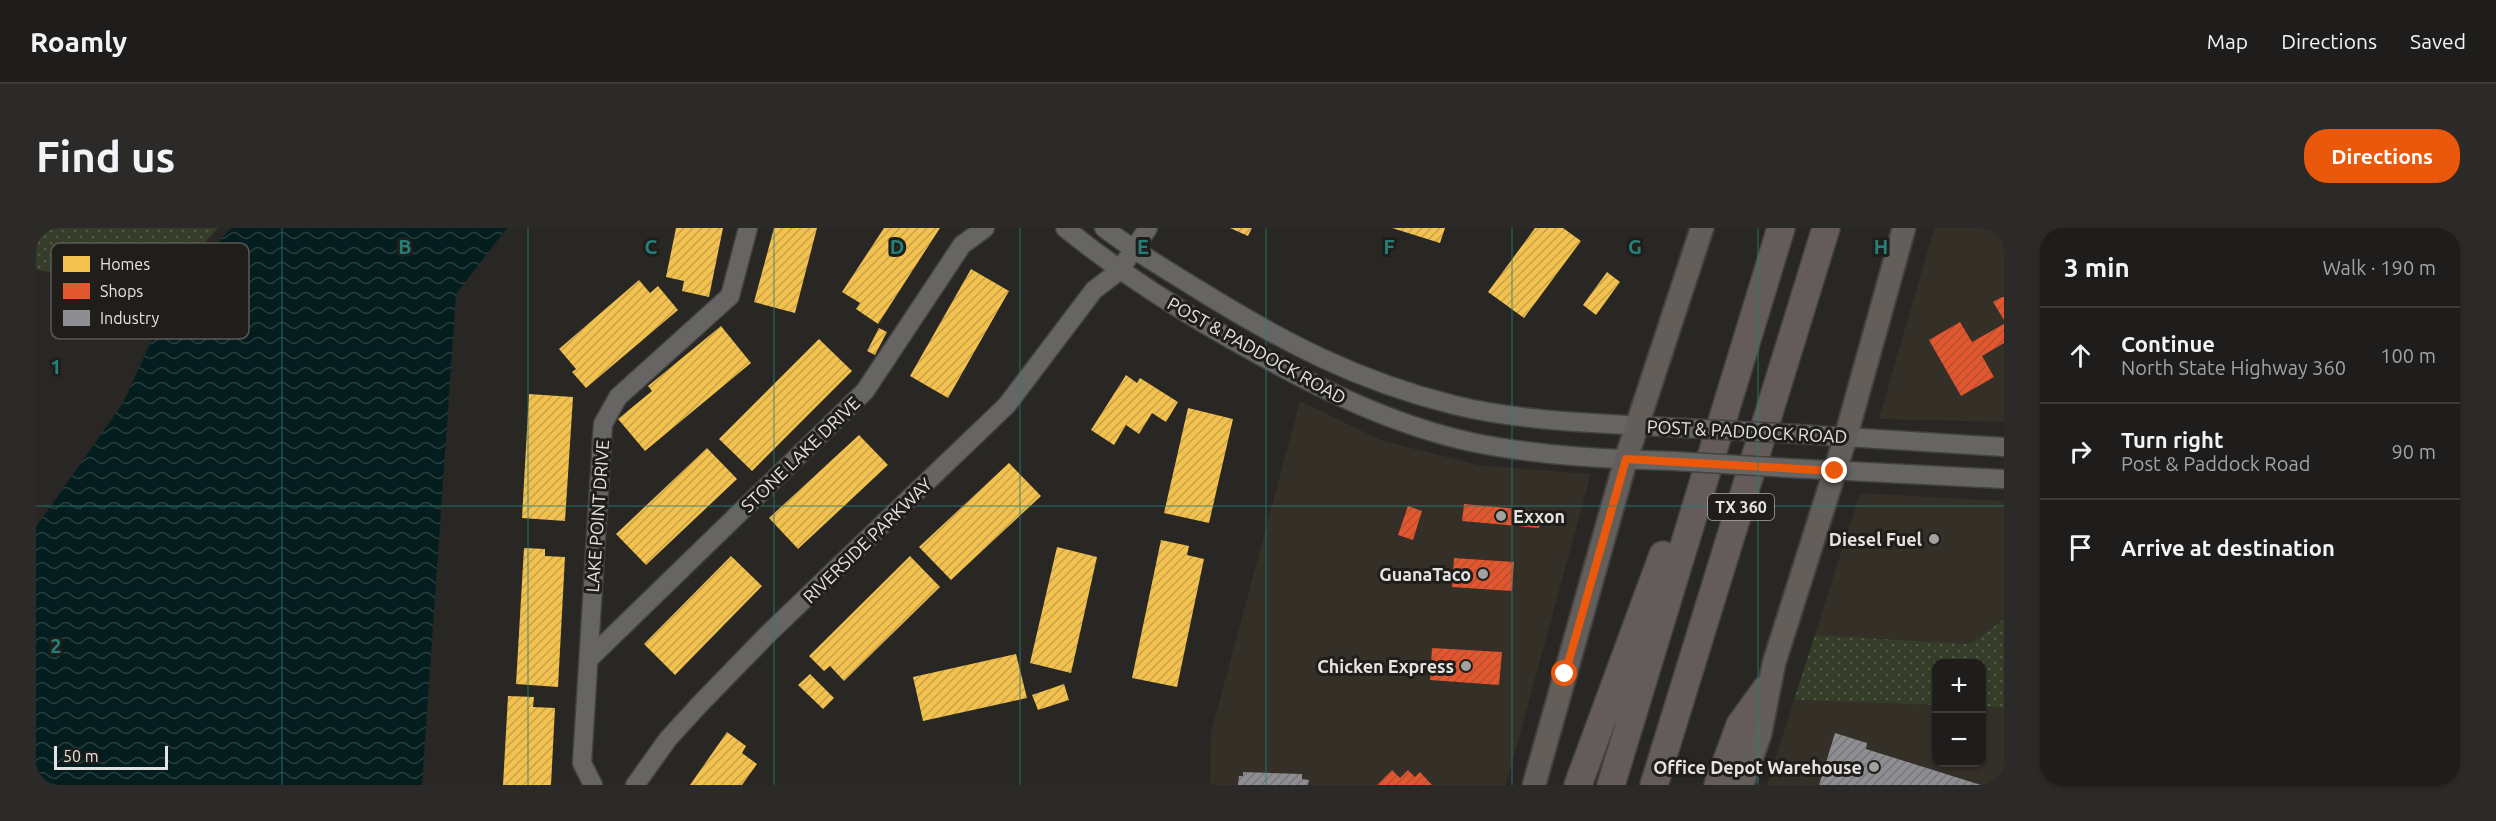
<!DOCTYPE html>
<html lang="en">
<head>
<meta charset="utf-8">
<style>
	body { margin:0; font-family:Ubuntu,sans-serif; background:#2c2a28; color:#f1f3f6 }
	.controls { position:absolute; right:18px; bottom:18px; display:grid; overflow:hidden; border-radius:12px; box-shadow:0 2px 4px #0004 }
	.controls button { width:54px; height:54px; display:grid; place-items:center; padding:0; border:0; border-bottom:2px solid #3c3b3a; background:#1f1d1b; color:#f1f3f6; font:30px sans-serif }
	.scale { position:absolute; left:18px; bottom:15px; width:114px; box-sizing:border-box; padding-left:6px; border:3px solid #e5e3e1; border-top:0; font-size:16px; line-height:21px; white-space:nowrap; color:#e5e3e1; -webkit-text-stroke:4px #201e1a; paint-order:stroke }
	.stop { position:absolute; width:18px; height:18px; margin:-14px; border:4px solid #ea580c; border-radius:50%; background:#fff }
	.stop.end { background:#ea580c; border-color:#fff; box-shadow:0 2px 6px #0008 }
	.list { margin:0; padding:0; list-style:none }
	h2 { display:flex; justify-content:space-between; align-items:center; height:78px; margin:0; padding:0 24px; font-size:26px }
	h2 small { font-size:20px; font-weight:400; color:#a1a2a3 }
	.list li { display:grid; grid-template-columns:39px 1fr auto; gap:18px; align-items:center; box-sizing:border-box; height:96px; padding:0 24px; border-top:2px solid #3c3b3a }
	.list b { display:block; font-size:22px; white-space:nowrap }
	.list p { margin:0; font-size:20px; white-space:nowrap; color:#a1a2a3 }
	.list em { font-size:20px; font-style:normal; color:#a1a2a3 }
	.icon { flex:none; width:33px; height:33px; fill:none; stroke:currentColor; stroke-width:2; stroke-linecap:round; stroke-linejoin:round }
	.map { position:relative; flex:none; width:1968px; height:557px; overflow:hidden; border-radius:24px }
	header { display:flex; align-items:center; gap:36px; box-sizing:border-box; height:84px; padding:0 30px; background:#1f1d1b; border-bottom:2px solid #3c3b3a }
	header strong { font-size:28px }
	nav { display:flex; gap:33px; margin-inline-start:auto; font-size:21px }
	.intro { display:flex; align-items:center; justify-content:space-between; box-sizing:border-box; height:144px; padding:0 36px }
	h1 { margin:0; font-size:42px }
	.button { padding:15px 27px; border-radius:24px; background:#ea580c; color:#fff; font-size:21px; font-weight:700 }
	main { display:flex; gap:36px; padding:0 36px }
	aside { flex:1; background:#1f1d1b; border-radius:24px; box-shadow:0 2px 4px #0004 }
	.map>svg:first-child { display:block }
</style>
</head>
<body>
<header>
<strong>Roamly</strong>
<nav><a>Map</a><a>Directions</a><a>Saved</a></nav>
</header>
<div class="intro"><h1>Find us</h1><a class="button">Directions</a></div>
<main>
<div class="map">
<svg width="1968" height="557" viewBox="0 0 1968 557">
	<defs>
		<pattern id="grass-dots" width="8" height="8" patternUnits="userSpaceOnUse" patternTransform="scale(1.5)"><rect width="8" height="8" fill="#353d29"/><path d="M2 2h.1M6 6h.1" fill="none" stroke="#525948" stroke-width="1.8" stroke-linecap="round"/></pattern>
		<pattern id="water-waves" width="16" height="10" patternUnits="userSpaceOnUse" patternTransform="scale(1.5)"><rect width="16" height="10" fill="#041d1e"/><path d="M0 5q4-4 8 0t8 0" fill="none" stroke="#283e3e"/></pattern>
		<pattern id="homes-hatch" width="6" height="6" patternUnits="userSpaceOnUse" patternTransform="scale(1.5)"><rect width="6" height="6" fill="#f2c14e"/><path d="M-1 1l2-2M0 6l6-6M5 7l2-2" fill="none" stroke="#c7a24c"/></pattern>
		<pattern id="shops-hatch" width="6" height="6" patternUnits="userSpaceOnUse" patternTransform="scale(1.5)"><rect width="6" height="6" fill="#e4572e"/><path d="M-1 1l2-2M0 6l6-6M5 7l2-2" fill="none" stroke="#b45135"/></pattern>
		<pattern id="industry-hatch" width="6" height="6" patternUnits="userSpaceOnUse" patternTransform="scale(1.5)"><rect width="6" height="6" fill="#8d8d92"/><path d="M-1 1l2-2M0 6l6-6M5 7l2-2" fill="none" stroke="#77777b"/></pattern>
	</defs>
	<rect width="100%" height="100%" fill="#292724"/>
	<!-- built -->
	<path fill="#342f27" d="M 1898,0 L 1968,0 L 1968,194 L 1843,191 Z
		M 1264,173 L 1347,213 L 1442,237 L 1555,246 L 1470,557 L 1174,557 L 1175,505 Z
		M 1824,265 L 1968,273 L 1968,391 L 1934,416 L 1779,407 Z
		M 1758,472 L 1900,477 L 1900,534 L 1946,534 L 1946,479 L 1968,480 L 1968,557 L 1731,557 Z"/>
	<!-- grass -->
	<path fill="url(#grass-dots)" d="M 0,0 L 182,0 L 125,61 L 0,42 Z
		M 1968,391 L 1968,480 L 1946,479 L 1946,436 L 1900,436 L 1900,477 L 1758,472 L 1779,407 L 1934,416 Z"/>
	<!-- water -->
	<path fill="url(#water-waves)" d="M 195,0 L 471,0 L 420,66 L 386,557 L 0,557 L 0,299 L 87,175 L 138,64 Z"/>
	<!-- homes -->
	<path fill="url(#homes-hatch)" d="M 640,0 L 687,0 L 673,69 L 646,63 L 648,53 L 630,49 Z
		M 738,0 L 781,0 L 759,85 L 718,74 Z
		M 848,0 L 904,0 L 842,96 L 820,81 L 824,75 L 806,64 Z
		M 1194,0 L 1216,0 L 1212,8 Z
		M 1356,0 L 1409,0 L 1404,15 Z
		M 1499,0 L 1527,0 L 1545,13 L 1488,90 L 1452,64 Z
		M 935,41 L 973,63 L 912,170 L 874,148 Z
		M 1571,44 L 1584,54 L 1560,87 L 1547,77 Z
		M 603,52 L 614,65 L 622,58 L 642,82 L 550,160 L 536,144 L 540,141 L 523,121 Z
		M 685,98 L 715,135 L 609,223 L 582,191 L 616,163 L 612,158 Z
		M 843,100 L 851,104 L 839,127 L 831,123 Z
		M 783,111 L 816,143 L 716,243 L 683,211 Z
		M 1090,147 L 1101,155 L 1104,150 L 1142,174 L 1130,194 L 1116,185 L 1103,206 L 1090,197 L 1078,217 L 1055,202 Z
		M 493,166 L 537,169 L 529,293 L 486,290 Z
		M 1152,180 L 1197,191 L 1173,295 L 1128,285 Z
		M 823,207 L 852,237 L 762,321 L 733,290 Z
		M 671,220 L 701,251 L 610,337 L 580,306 Z
		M 973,235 L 1005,268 L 915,352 L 883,319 Z
		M 1125,312 L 1153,318 L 1151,327 L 1168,331 L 1141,459 L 1096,450 Z
		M 1021,319 L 1061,329 L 1035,445 L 994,435 Z
		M 488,320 L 509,321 L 509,328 L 529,329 L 522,459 L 480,456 Z
		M 695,328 L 726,358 L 639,447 L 608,416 Z
		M 874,328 L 904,359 L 808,453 L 794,438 L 788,443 L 773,428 Z
		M 980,426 L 991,470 L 887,493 L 877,449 Z
		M 774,446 L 798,470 L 787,481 L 762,457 Z
		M 1028,456 L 1033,472 L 1002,482 L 996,467 Z
		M 472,468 L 498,469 L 497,479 L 519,480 L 515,557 L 467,557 Z
		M 691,504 L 710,518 L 706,525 L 721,536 L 706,557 L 654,557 Z"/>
	<!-- shops -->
	<path fill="url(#shops-hatch)" d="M 1966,69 L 1968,69 L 1968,92 L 1957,74 Z
		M 1924,94 L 1936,114 L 1968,96 L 1968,115 L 1946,128 L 1958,149 L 1925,168 L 1893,112 Z
		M 1428,276 L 1505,283 L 1503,300 L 1426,293 Z
		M 1372,278 L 1386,283 L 1377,312 L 1362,307 Z
		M 1418,330 L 1478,334 L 1476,363 L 1416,359 Z
		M 1396,420 L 1466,424 L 1463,457 L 1394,452 Z
		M 1356,542 L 1364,550 L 1372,542 L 1379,549 L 1384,544 L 1396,557 L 1341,557 Z"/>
	<!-- industry -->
	<path fill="url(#industry-hatch)" d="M 1799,505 L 1831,515 L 1830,521 L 1945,557 L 1783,557 Z
		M 1207,544 L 1266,546 L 1266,551 L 1273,552 L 1272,557 L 1202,557 L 1203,548 L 1207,548 Z"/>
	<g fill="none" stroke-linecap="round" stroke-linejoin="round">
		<!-- minor casing -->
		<g stroke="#434240" stroke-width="21">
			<path id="minor" d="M 1029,0 C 1087,47 1149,86 1214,122 C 1284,161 1357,197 1435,214 C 1502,228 1571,231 1638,233
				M 1068,0 C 1098,23 1131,42 1163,62 C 1247,114 1321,153 1418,177 C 1492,195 1572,195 1648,200
				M 1762,206 L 1968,219
				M 1752,240 L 1968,251
				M 553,431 L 829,163 L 926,17 L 949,0
				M 557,557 L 546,535 L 567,196 L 582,169 L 694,68 L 712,0
				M 599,557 L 632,511 L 664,476 L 731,407 L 971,177 L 1058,62 L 1083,43 L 1112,0"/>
		</g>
		<!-- major casing -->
		<g stroke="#434240" stroke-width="26">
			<path id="major" d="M 1498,557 L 1590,231 L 1666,0
				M 1706,557 L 1724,506 L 1738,435 L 1810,208 L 1868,0"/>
		</g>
		<!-- highway casing -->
		<g stroke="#434240" stroke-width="30">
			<path id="highway" d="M 1542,557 L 1627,327
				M 1575,557 L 1745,0
				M 1618,557 L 1790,0
				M 1682,557 L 1704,497 L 1730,461"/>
		</g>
		<!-- minor -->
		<use href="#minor" stroke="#666563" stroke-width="18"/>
		<!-- major -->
		<use href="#major" stroke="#645e5b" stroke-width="22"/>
		<!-- highway -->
		<use href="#highway" stroke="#635c5a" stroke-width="27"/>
		<!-- minor-bridge casing -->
		<g stroke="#434240" stroke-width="21" stroke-linecap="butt">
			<path id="minor-bridge" d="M 1648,200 L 1762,206
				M 1638,233 L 1752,240"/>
		</g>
		<!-- minor-bridge -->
		<use href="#minor-bridge" stroke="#666563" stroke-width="18"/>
	</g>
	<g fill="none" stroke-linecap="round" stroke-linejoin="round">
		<!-- route -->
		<path stroke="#ea580c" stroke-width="8" d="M 1529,446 L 1590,231 L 1799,243"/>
	</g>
	<!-- grid -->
	<path fill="none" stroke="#24817a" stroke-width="1.5" stroke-opacity="0.55" d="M 246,0 L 246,557M 492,0 L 492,557M 738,0 L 738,557M 984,0 L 984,557M 1230,0 L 1230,557M 1476,0 L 1476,557M 1722,0 L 1722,557M 0,278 L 1968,278"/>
	<!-- markers -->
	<g fill="#a3a19f" stroke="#201e1a" stroke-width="2">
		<circle cx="1465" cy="288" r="6"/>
		<circle cx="1898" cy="311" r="6"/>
		<circle cx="1447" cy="346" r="6"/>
		<circle cx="1430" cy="438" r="6"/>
		<circle cx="1838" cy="539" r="6"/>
	</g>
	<g text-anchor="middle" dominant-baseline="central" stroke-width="6" stroke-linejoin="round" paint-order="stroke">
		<!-- shield labels -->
		<rect fill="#201e1a" stroke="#aaa8a5" stroke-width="1.5" x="1672" y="266" width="66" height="26" rx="4.5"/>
		<g font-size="16" font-weight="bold" fill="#e5e3e1">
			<text x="1705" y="279">TX 360</text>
		</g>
		<!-- street labels -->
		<g font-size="18" fill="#e5e3e1" stroke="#201e1a">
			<text transform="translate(1221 122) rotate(29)">POST &amp; PADDOCK ROAD</text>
			<text transform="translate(1711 203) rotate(3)">POST &amp; PADDOCK ROAD</text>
			<text transform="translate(764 226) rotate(-44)">STONE LAKE DRIVE</text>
			<text transform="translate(561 288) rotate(-86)">LAKE POINT DRIVE</text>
			<text transform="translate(831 312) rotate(-44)">RIVERSIDE PARKWAY</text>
		</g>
		<!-- poi labels -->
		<g font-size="18" font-weight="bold" fill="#e5e3e1" stroke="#201e1a" text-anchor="end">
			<text x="1477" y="288" text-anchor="start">Exxon</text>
			<text x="1886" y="311">Diesel Fuel</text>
			<text x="1435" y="346">GuanaTaco</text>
			<text x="1418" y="438">Chicken Express</text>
			<text x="1826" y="539">Office Depot Warehouse</text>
		</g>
	</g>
	<!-- legend -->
	<rect x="15" y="15" width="198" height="96" rx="9" fill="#201e1a" stroke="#5b5956" stroke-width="1.5"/>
	<rect x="27" y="28" width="27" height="16" fill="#f2c14e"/>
	<rect x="27" y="55" width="27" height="16" fill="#e4572e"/>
	<rect x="27" y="82" width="27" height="16" fill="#8d8d92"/>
	<g font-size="16" fill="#e5e3e1">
		<text x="64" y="42">Homes</text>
		<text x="64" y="69">Shops</text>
		<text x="64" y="96">Industry</text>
	</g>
	<g font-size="20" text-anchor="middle" font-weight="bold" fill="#24817a" stroke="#201e1a" stroke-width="6" stroke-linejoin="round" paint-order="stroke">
		<text x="369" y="26">B</text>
		<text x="615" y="26">C</text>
		<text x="861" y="26">D</text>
		<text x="1107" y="26">E</text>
		<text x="1353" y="26">F</text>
		<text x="1599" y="26">G</text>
		<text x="1845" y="26">H</text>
		<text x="20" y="146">1</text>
		<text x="20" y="425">2</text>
	</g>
</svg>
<div class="controls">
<button>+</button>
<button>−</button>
</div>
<div class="scale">50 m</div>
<div class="stop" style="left:1529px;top:446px"></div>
<div class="stop end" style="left:1799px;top:243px"></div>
</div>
<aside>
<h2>3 min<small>Walk · 190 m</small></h2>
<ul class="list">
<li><svg class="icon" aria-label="ahead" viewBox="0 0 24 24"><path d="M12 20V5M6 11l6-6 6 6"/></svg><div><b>Continue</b><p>North State Highway 360</p></div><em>100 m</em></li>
<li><svg class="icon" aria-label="right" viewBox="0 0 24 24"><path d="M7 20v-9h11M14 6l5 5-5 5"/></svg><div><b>Turn right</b><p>Post &amp; Paddock Road</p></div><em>90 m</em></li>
<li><svg class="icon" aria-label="arrive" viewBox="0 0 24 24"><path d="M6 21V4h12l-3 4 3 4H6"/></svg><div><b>Arrive at destination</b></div></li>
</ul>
</aside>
</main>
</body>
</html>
